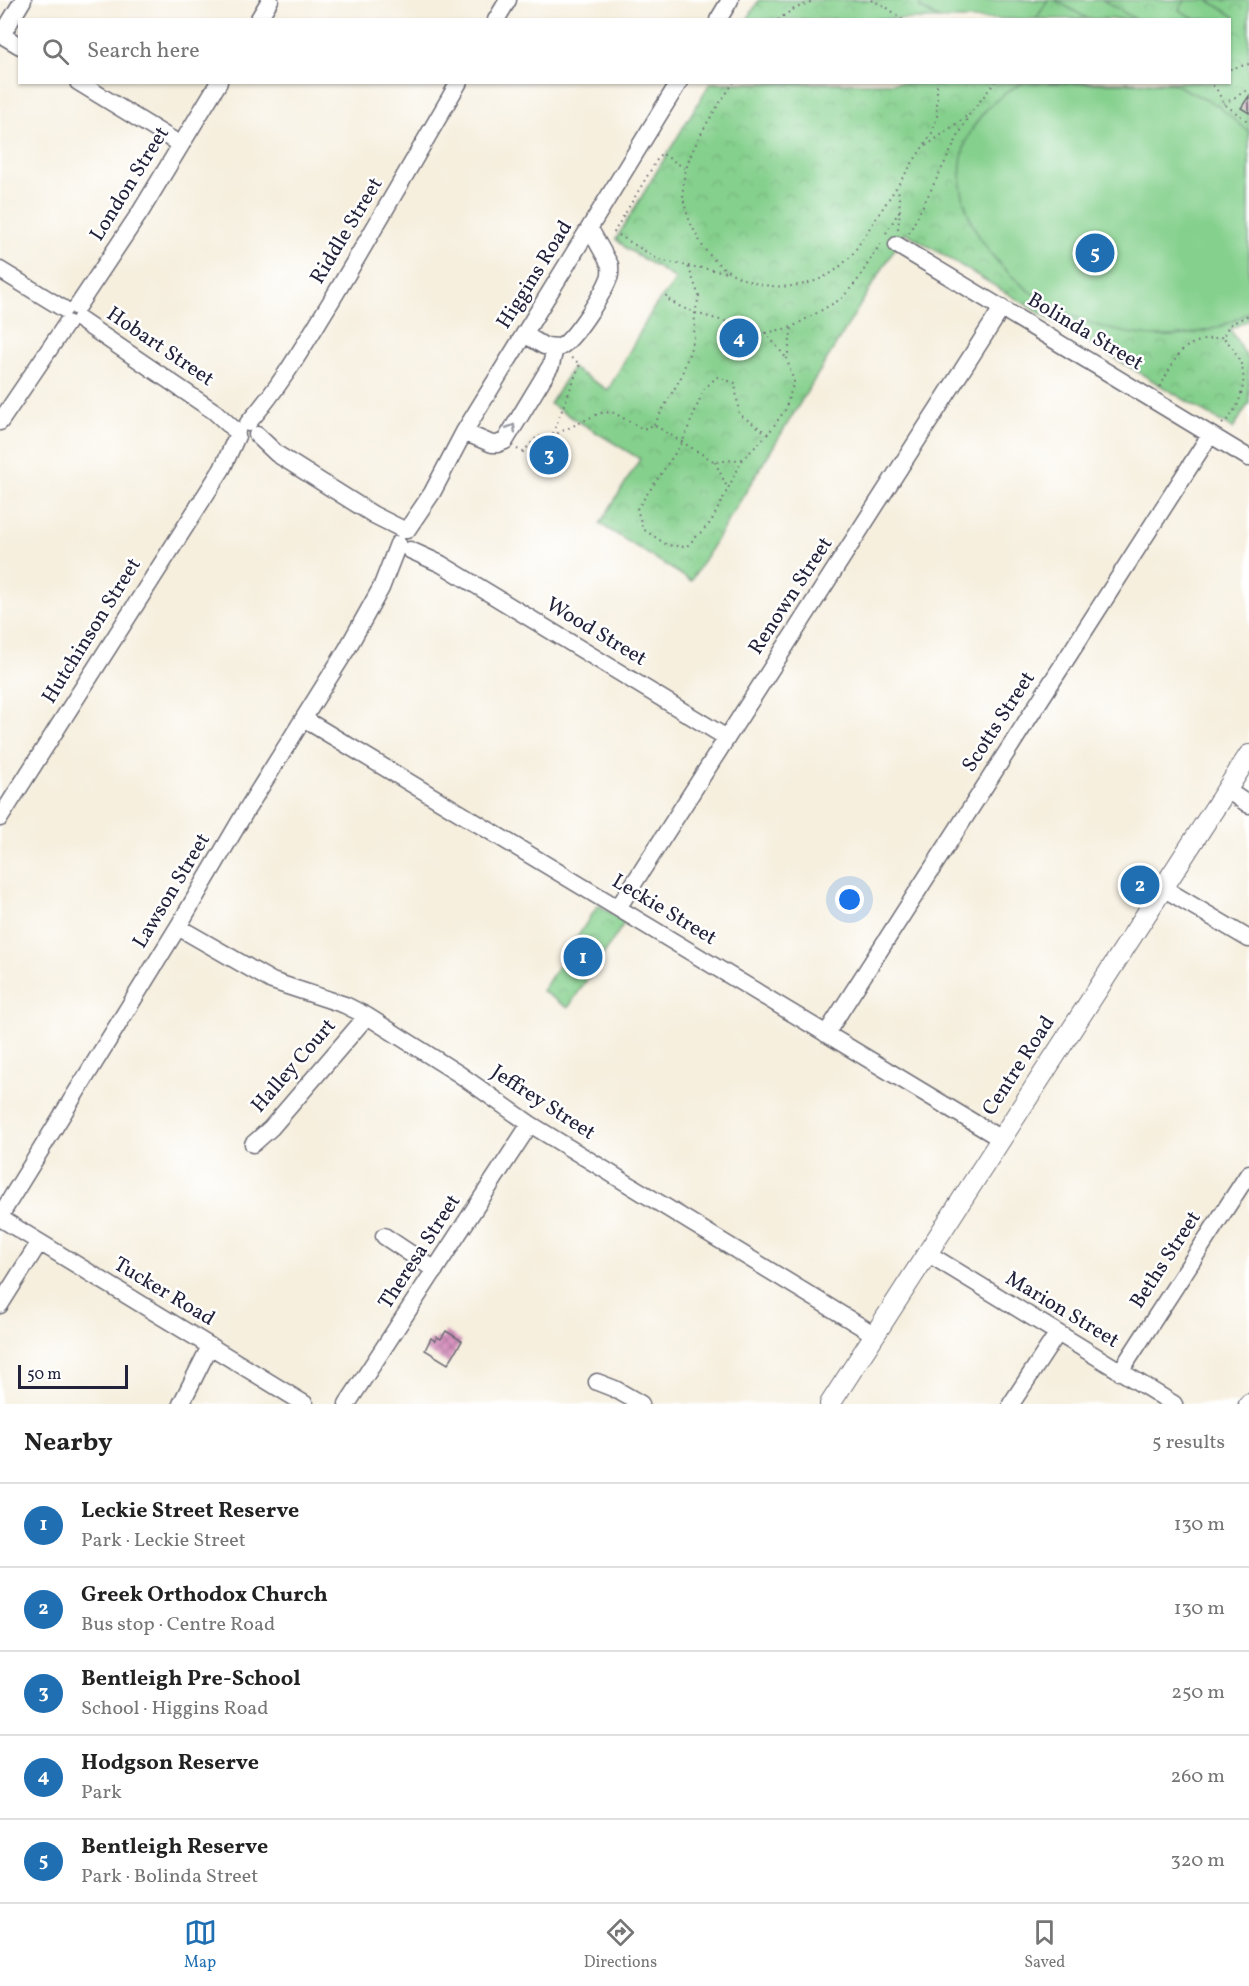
<!DOCTYPE html>
<html lang="en">
<head>
<meta charset="utf-8">
<style>
	body { margin:0; font-family:Vollkorn,serif; background:#f6f6f6; color:#222 }
	.scale { position:absolute; left:18px; bottom:15px; width:110px; box-sizing:border-box; padding-left:6px; border:3px solid #22223b; border-top:0; font-size:16px; line-height:21px; white-space:nowrap; color:#22223b; -webkit-text-stroke:4px #fff; paint-order:stroke }
	.you { position:absolute; left:850px; top:900px; width:21px; height:21px; margin:-15px; border:4px solid #fff; border-radius:50%; background:#1a73e8; box-shadow:0 0 0 9px #1a73e833 }
	.badge { display:grid; place-items:center; width:39px; height:39px; border-radius:50%; background:#1f6fb2; color:#fff; font-size:20px; font-weight:700 }
	.pin { position:absolute; translate:-50% -50%; border:3px solid #fff; box-shadow:0 2px 6px #0006 }
	.list { margin:0; padding:0; list-style:none }
	h2 { display:flex; justify-content:space-between; align-items:center; height:78px; margin:0; padding:0 24px; font-size:26px }
	h2 small { font-size:20px; font-weight:400; color:#767676 }
	.list li { display:grid; grid-template-columns:39px 1fr auto; gap:18px; align-items:center; box-sizing:border-box; height:84px; padding:0 24px; border-top:2px solid #e0e0e0 }
	.list b { display:block; font-size:22px; white-space:nowrap }
	.list p { margin:0; font-size:20px; white-space:nowrap; color:#767676 }
	.list em { font-size:20px; font-style:normal; color:#767676 }
	.icon { flex:none; width:33px; height:33px; fill:none; stroke:currentColor; stroke-width:2; stroke-linecap:round; stroke-linejoin:round }
	.map { position:relative; flex:none; width:1249px; height:1404px; overflow:hidden }
	.search { position:absolute; background:#fff; box-shadow:0 2px 4px #0004; left:18px; right:18px; top:18px; height:66px; display:flex; align-items:center; gap:15px; box-sizing:border-box; padding:0 21px; border-radius:0px; color:#767676; font-size:22px }
	.sheet { height:498px; background:#fff }
	nav { display:flex; justify-content:space-around; align-items:center; box-sizing:border-box; height:84px; border-top:2px solid #e0e0e0; background:#fff; font-size:16px; color:#767676 }
	nav a { display:grid; justify-items:center; gap:3px }
	nav .on { color:#1f6fb2 }
	.map>svg:first-child { display:block }
</style>
</head>
<body>
<div class="map">
<svg width="1249" height="1404" viewBox="0 0 1249 1404">
	<defs>
		<pattern id="park-crowns" width="20" height="18" patternUnits="userSpaceOnUse" patternTransform="scale(1.5)"><rect width="20" height="18" fill="#85d08d"/><path d="M2 6a3 3 0 1 1 6 0M12 15a3 3 0 1 1 6 0" fill="none" stroke="#73b27b"/></pattern>
		<pattern id="building-cross-hatch" width="8" height="8" patternUnits="userSpaceOnUse" patternTransform="scale(1.5)"><rect width="8" height="8" fill="#d894c0"/><path d="M0 0l8 8M0 8l8-8" fill="none" stroke="#af789d"/></pattern>
	</defs>
	<rect width="100%" height="100%" fill="#fff"/>
	<filter id="ink" filterUnits="userSpaceOnUse"><feTurbulence type="fractalNoise" baseFrequency=".0167" numOctaves="2"/><feDisplacementMap in="SourceGraphic" scale="12" xChannelSelector="R" yChannelSelector="G"/><feConvolveMatrix kernelMatrix="1 2 1 2 8 2 1 2 1" color-interpolation-filters="sRGB"/></filter>
	<filter id="wash" filterUnits="userSpaceOnUse"><feTurbulence type="fractalNoise" baseFrequency=".008" numOctaves="4" result="noise"/><feDisplacementMap in="SourceGraphic" scale="24" xChannelSelector="R" yChannelSelector="G"/><feGaussianBlur stdDeviation="1.35" result="paint"/><feColorMatrix in="noise" values="0 0 0 0 0 0 0 0 0 0 0 0 0 0 0 0 0 1.4 0 .05"/><feComposite in="paint" operator="in"/></filter>
	<g filter="url(#wash)">
		<rect width="100%" height="100%" fill="#f6efde"/>
		<!-- park -->
		<path fill="url(#park-crowns)" stroke="#547964" stroke-width="1.5" d="M 759,0 L 924,0 L 920,8 L 939,19 L 747,20 Z
			M 1048,0 L 1249,0 L 1249,320 L 1230,329 L 1249,361 L 1249,403 L 1233,429 L 905,232 L 691,581 L 600,524 L 640,459 L 550,404 L 572,368 L 608,390 L 653,309 C 660,298 669,291 676,279 L 627,249 L 616,239 L 710,83 L 1230,82 L 1230,20 L 1036,19 Z
			M 598,905 L 625,922 L 568,1008 L 542,991 Z"/>
		<!-- garden -->
		<path fill="#85d08d" stroke="#547964" stroke-width="1.5" d="M 924,0 L 1048,0 L 1036,19 L 939,19 L 919,7 Z
			M 1055,0 L 1103,0 L 1135,19 L 1088,19 Z
			M 1185,0 L 1208,0 L 1235,17 L 1230,26 L 1230,20 L 1195,19 L 1179,10 Z
			M 1023,83 L 1172,83 L 1217,105 L 1249,132 L 1249,312 C 1159,370 1016,316 972,223 C 961,199 957,173 964,148 C 973,118 996,96 1023,83 Z"/>
		<g id="blocks">
			<!-- building -->
			<path fill="url(#building-cross-hatch)" d="M 1249,96 L 1249,113 L 1241,108 Z
				M 446,1331 L 462,1341 L 448,1364 L 425,1350 L 431,1338 L 435,1341 L 437,1337 L 441,1339 Z"/>
		</g>
	</g>
	<g filter="url(#ink)">
		<use href="#blocks" fill-opacity="0" stroke="#6c6a74" stroke-width="1.5"/>
		<g fill="none" stroke-linecap="round" stroke-linejoin="round">
			<!-- minor casing -->
			<g stroke="#6c6a74" stroke-width="19">
				<path id="minor" d="M 258,20 L 270,0
					M 496,20 L 508,0
					M 718,20 L 730,0
					M 0,34 L 20,46
					M 2,35 L 23,0
					M 78,82 L 181,145
					M 897,245 L 1249,458
					M 0,270 L 64,309
					M 77,307 L 141,211 L 219,82
					M 80,320 L 215,412 L 237,432
					M 524,334 L 544,346 L 560,347 C 574,340 603,294 609,278 C 611,274 610,269 610,265 L 590,229
					M 0,422 L 67,323
					M 248,423 C 281,386 304,345 330,303 C 374,230 416,156 459,82
					M 464,432 L 492,444 L 497,444 L 505,441 L 551,365 L 555,348
					M 257,435 L 277,454 L 374,515 L 404,530
					M 407,530 L 432,493 L 464,432 L 679,82
					M 410,550 L 441,564 L 727,738
					M 304,719 L 1001,1139
					M 1227,790 L 1249,805
					M 0,818 L 222,469 L 237,436
					M 1163,888 L 1249,939
					M 618,908 L 1002,308
					M 178,927 L 272,981 L 345,1005 L 367,1016 L 459,1074 L 530,1124 L 875,1335
					M 826,1034 L 1210,435
					M 253,1144 L 271,1128 L 367,1016
					M 0,1216 L 178,927 L 247,809 L 347,649 L 381,588 L 398,544
					M 0,1218 L 305,1404
					M 384,1236 L 435,1270
					M 927,1253 L 1174,1404
					M 0,1305 L 39,1243
					M 1120,1372 L 1249,1173
					M 597,1382 L 615,1389 L 641,1404
					M 181,1404 L 210,1346
					M 347,1404 L 530,1124
					M 1011,1404 L 1057,1334
					M 1247,1404 L 1249,1402"/>
			</g>
			<!-- major casing -->
			<g stroke="#6c6a74" stroke-width="22">
				<path id="major" d="M 830,1404 L 1249,755"/>
			</g>
			<!-- path -->
			<path stroke="#6c6a74" stroke-width="2" stroke-dasharray="1.5 4.5" stroke-linecap="butt" d="M 871,0 L 885,6 L 903,20
				M 778,20 L 792,10 L 815,0
				M 1230,69 L 1249,64
				M 734,82 C 714,111 681,158 683,193 C 684,209 690,223 697,236 C 700,241 703,248 707,252 C 734,286 786,296 824,277 C 835,272 844,263 852,255 L 932,133 L 937,117 L 937,82
				M 1208,82 L 1216,88 L 1224,104 L 1249,122
				M 1224,104 L 1249,89
				M 926,146 L 967,116
				M 898,229 L 900,210 L 898,187
				M 886,233 L 900,210
				M 909,233 L 969,115 L 995,82
				M 688,266 L 727,272
				M 666,295 L 667,299 L 679,306 L 695,313 L 766,333 L 787,359
				M 766,333 L 792,327
				M 1160,387 C 1180,351 1179,342 1223,337
				M 1222,424 C 1229,419 1233,413 1237,406 C 1249,377 1244,359 1223,337 L 1229,325 L 1249,315
				M 654,425 L 681,377 L 694,339 L 695,313 L 699,296 L 688,266 L 659,260 L 614,232 L 661,153 L 686,169
				M 768,434 L 743,459 L 711,522 L 686,547 L 667,545 L 643,529 L 637,509 L 682,443 L 704,389 L 717,377 L 735,383 L 739,414 L 768,434 L 785,410 L 794,382 L 787,359 L 792,327 L 841,299 L 857,281 L 882,241
				M 552,436 L 600,413 L 612,412 L 643,429 L 654,425 L 715,462 L 743,459
				M 517,449 L 523,452 L 538,436 L 541,437 L 528,457 L 532,459 L 545,435 L 548,436 L 540,454 L 544,456
				M 544,456 L 580,364 L 570,357
				M 715,462 L 727,487"/>
			<!-- minor -->
			<use href="#minor" stroke="#fff" stroke-width="16"/>
			<!-- major -->
			<use href="#major" stroke="#fff" stroke-width="20"/>
		</g>
		<!-- one-way arrows -->
		<defs><path id="oneway-chevron" d="M-2-3.5L2.5 0L-2 3.5" fill="none" stroke-width="1.6" stroke-linecap="round" stroke-linejoin="round" transform="scale(1.5)"/></defs>
		<use stroke="#9c9ca7" href="#oneway-chevron" transform="translate(512 428) rotate(-59)"/>
	</g>
	<g text-anchor="middle" dominant-baseline="central" stroke-width="5" stroke-linejoin="round" paint-order="stroke">
		<!-- street labels -->
		<g font-size="21" fill="#22223b" stroke="#fff">
			<text transform="translate(130 184) rotate(-58)">London Street</text>
			<text transform="translate(347 231) rotate(-59)">Riddle Street</text>
			<text transform="translate(535 275) rotate(-58)">Higgins Road</text>
			<text transform="translate(1085 332) rotate(31)">Bolinda Street</text>
			<text transform="translate(160 347) rotate(34)">Hobart Street</text>
			<text transform="translate(791 596) rotate(-57)">Renown Street</text>
			<text transform="translate(92 631) rotate(-58)">Hutchinson Street</text>
			<text transform="translate(596 632) rotate(31)">Wood Street</text>
			<text transform="translate(999 722) rotate(-57)">Scotts Street</text>
			<text transform="translate(172 891) rotate(-59)">Lawson Street</text>
			<text transform="translate(664 910) rotate(31)">Leckie Street</text>
			<text transform="translate(294 1066) rotate(-49)">Halley Court</text>
			<text transform="translate(1019 1066) rotate(-57)">Centre Road</text>
			<text transform="translate(543 1103) rotate(33)">Jeffrey Street</text>
			<text transform="translate(420 1252) rotate(-57)">Theresa Street</text>
			<text transform="translate(1166 1260) rotate(-57)">Beths Street</text>
			<text transform="translate(164 1292) rotate(31)">Tucker Road</text>
			<text transform="translate(1062 1310) rotate(31)">Marion Street</text>
		</g>
	</g>
</svg>
<div class="scale">50 m</div>
<div class="you"></div>
<div class="pin badge" style="left:583px;top:957px">1</div>
<div class="pin badge" style="left:1140px;top:885px">2</div>
<div class="pin badge" style="left:549px;top:455px">3</div>
<div class="pin badge" style="left:739px;top:338px">4</div>
<div class="pin badge" style="left:1095px;top:253px">5</div>
<div class="search"><svg class="icon" aria-label="search" viewBox="0 0 24 24"><circle cx="10" cy="10" r="6"/><path d="M15 15l6 6"/></svg>Search here</div>
</div>
<section class="sheet">
<h2>Nearby<small>5 results</small></h2>
<ul class="list">
<li><span class="badge">1</span><div><b>Leckie Street Reserve</b><p>Park · Leckie Street</p></div><em>130 m</em></li>
<li><span class="badge">2</span><div><b>Greek Orthodox Church</b><p>Bus stop · Centre Road</p></div><em>130 m</em></li>
<li><span class="badge">3</span><div><b>Bentleigh Pre-School</b><p>School · Higgins Road</p></div><em>250 m</em></li>
<li><span class="badge">4</span><div><b>Hodgson Reserve</b><p>Park</p></div><em>260 m</em></li>
<li><span class="badge">5</span><div><b>Bentleigh Reserve</b><p>Park · Bolinda Street</p></div><em>320 m</em></li>
</ul>
</section>
<nav>
<a class="on"><svg class="icon" aria-label="map" viewBox="0 0 24 24"><path d="M3 6l6-2 6 2 6-2v14l-6 2-6-2-6 2zM9 4v14M15 6v14"/></svg>Map</a>
<a><svg class="icon" aria-label="directions" viewBox="0 0 24 24"><path d="M12 3l9 9-9 9-9-9zM9 14v-3h6M13 9l2 2-2 2"/></svg>Directions</a>
<a><svg class="icon" aria-label="saved" viewBox="0 0 24 24"><path d="M7 4h10v16l-5-4-5 4z"/></svg>Saved</a>
</nav>
</body>
</html>
